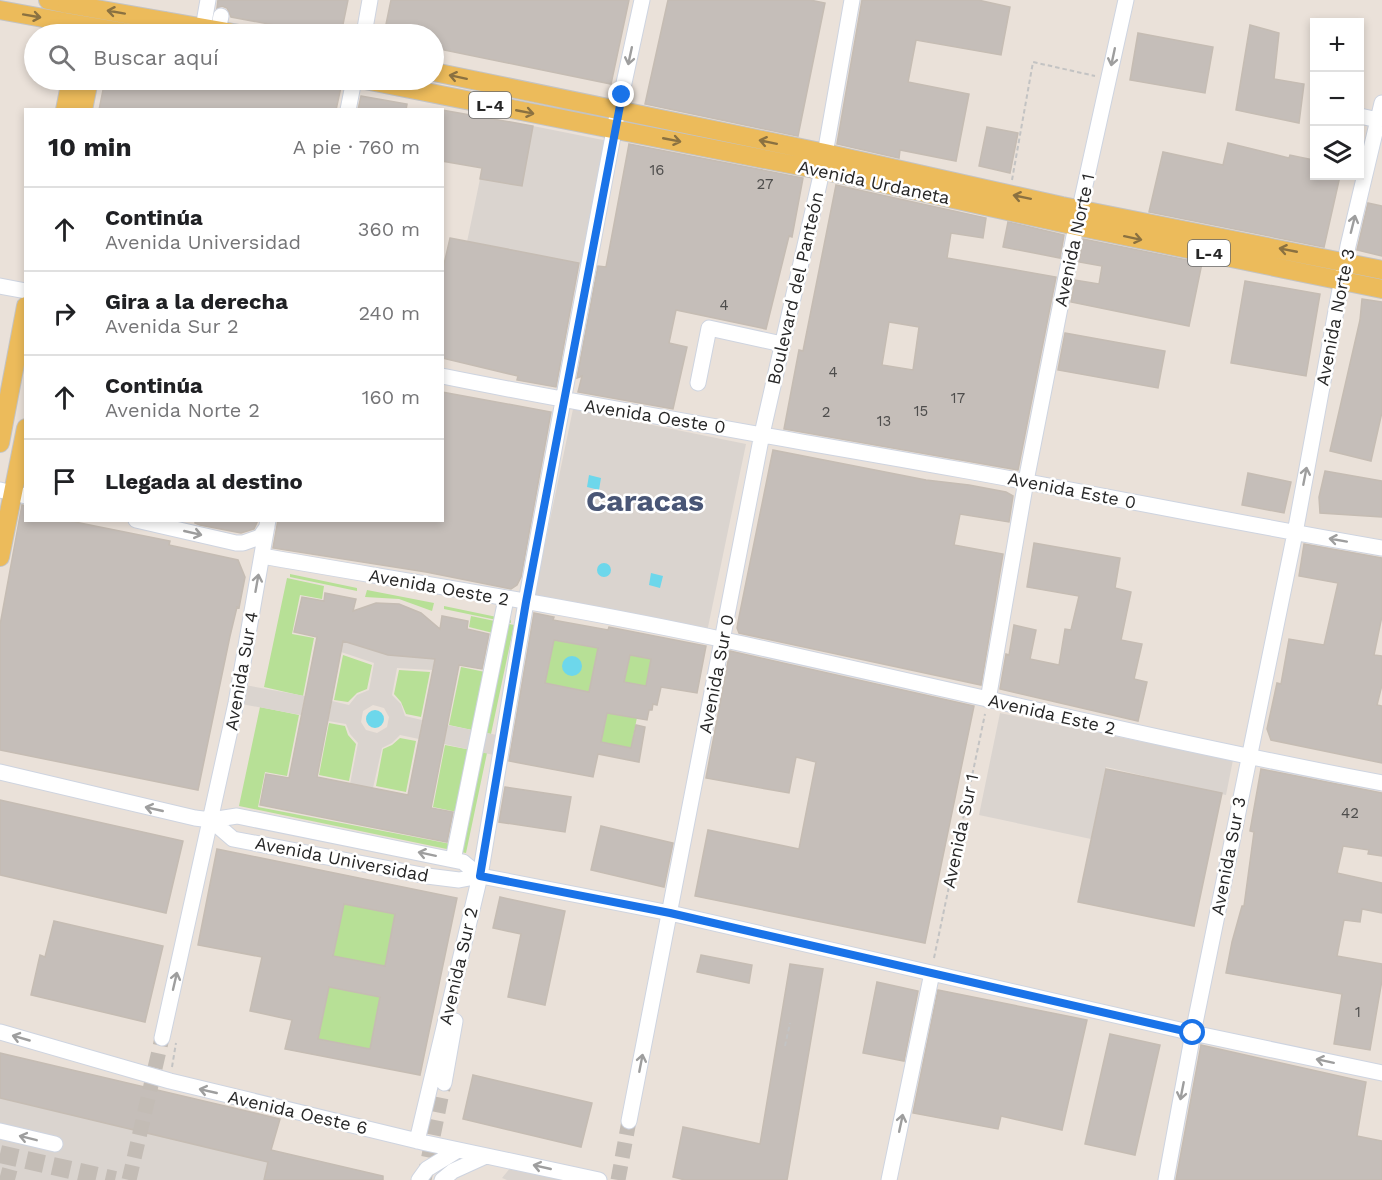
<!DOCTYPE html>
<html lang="es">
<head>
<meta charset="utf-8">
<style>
	body { margin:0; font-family:"Work Sans",sans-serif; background:#f2f2f2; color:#202124 }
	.controls { position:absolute; right:18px; top:18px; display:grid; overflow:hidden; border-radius:0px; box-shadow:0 3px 9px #0003 }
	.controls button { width:54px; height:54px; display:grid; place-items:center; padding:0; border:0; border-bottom:2px solid #e0e0e0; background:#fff; color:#202124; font:30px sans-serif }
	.stop { position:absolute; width:18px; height:18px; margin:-14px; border:4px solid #1a73e8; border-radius:50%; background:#fff }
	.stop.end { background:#1a73e8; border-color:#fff; box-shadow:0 2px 6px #0008 }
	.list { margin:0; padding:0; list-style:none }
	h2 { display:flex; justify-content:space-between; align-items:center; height:78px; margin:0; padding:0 24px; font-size:26px }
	h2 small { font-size:20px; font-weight:400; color:#757577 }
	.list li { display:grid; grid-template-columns:39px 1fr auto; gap:18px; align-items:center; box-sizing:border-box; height:84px; padding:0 24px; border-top:2px solid #e0e0e0 }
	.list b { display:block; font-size:22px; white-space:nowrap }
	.list p { margin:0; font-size:20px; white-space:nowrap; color:#757577 }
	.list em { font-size:20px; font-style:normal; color:#757577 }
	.icon { flex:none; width:33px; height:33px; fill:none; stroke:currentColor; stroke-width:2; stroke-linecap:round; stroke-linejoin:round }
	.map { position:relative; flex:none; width:1382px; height:1180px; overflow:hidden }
	.search { position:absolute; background:#fff; box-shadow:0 3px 9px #0003; left:24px; top:24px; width:420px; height:66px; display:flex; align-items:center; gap:15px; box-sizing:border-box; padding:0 21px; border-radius:33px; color:#757577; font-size:22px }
	.panel { position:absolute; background:#fff; box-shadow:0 3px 9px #0003; left:24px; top:108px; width:420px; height:414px; border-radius:0px }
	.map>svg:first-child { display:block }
</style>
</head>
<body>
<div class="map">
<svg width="1382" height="1180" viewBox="0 0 1382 1180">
	<rect width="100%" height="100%" fill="#eae1d9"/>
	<!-- green -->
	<path fill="#b7e096" d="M 290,574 L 357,588 L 357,591 L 290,577 Z
		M 287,578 L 324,586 L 322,599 L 300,595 L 292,634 L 314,638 L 303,696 L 264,687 Z
		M 367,590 L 434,603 L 432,611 L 399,599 L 365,597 Z
		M 444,606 L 511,620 L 511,623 L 444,609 Z
		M 471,616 L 514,625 L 491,734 L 449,725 L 461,667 L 485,672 L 493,633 L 469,627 Z
		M 554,640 L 598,648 L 589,692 L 545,683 Z
		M 343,655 L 372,665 L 367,689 L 357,693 L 348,702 L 334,700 Z
		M 630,655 L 651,659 L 645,691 L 624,682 Z
		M 399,670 L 430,672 L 421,717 L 406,714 L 401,702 L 394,694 Z
		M 640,702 L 631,748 L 601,742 L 607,713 Z
		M 260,707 L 299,715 L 287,776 L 265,772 L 258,807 L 451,844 L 457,812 L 433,807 L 445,745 L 487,753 L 466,853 L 239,806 Z
		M 329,723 L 345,726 L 348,735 L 356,744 L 349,781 L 319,775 Z
		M 400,738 L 416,741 L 406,792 L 376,786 L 383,749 L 392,745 Z
		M 344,904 L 395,914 L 385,966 L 333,956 Z
		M 329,987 L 380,997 L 370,1049 L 318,1039 Z"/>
	<!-- plaza -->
	<path fill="#dad4cf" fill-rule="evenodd" d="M 533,126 L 613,142 L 586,264 L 467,242 L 480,179 L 522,186 Z
		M 573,409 L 746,444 L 707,632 L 534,597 Z
		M 343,641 L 388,655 L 435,659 L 432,670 L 397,668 L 392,695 L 401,704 L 405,716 L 422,720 L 419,739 L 400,735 L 392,743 L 382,748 L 373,788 L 350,784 L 358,743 L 350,734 L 346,724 L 328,721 L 332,701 L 349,705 L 357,695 L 369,690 L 374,663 L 341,652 ZM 373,705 L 384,708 L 389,717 L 387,727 L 377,733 L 366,730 L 361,722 L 363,711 Z
		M 239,684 L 305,696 L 301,715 L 236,703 Z
		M 1000,713 L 1233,760 L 1226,795 L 1106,767 L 1091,839 L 979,815 Z
		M 447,725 L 502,736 L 498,756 L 444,744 Z
		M 0,1098 L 268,1162 L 264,1180 L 0,1180 Z
		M 511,1167 L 571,1180 L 507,1180 L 502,1178 Z"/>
	<!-- water -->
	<path fill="#6dd7eb" d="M 589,475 L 601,478 L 599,490 L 587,487 Z
		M597 570a7 7 0 1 1 14 0a7 7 0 1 1-14 0Z
		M 651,573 L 663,576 L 660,588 L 649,585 Z
		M562 666a10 10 0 1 1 20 0a10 10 0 1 1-20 0Z
		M366 719a9 9 0 1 1 18 0a9 9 0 1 1-18 0Z"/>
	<!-- building -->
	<path fill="#c5beb9" stroke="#c5bcb3" stroke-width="1.5" fill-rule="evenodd" d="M 218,0 L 348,0 L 341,34 L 323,34 L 231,17 L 227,8 L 222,6 L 217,8 Z
		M 391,0 L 629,0 L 611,84 L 434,48 L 434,34 L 384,34 Z
		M 668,0 L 810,0 L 825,3 L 798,136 L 645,104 Z
		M 862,0 L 978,0 L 1010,7 L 1001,55 L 916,40 L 908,82 L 969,94 L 956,161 L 900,150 L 899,158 L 837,144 Z
		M 1250,25 L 1279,33 L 1274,79 L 1304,84 L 1299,123 L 1236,110 Z
		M 1138,33 L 1213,47 L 1205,93 L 1130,80 Z
		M 105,80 L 135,85 L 136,80 L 296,80 L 341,87 L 336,110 L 99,110 Z
		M 361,96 L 407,104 L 406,110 L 358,110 Z
		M 442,110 L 533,126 L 522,186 L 480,179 L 482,168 L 442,161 Z
		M 987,127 L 1018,133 L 1010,173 L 979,166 Z
		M 1228,143 L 1289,158 L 1290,155 L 1314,160 L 1314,176 L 1340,176 L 1324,247 L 1149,212 L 1163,152 L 1223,165 Z
		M 629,144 L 803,178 L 792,237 L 789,236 L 766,329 L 676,310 L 669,343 L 687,347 L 673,409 L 578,392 L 582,376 L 577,378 L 598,266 L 606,267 Z
		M 836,185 L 986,218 L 983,238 L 951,233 L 947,258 L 1056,277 L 1018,470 L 784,429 L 799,350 L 803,351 ZM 889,322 L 919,327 L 913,370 L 882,365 Z
		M 1368,203 L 1382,206 L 1382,256 L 1357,250 Z
		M 1008,222 L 1064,235 L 1060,258 L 1003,247 Z
		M 450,238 L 579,263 L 556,387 L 517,380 L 518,376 L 442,358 L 442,273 Z
		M 1083,239 L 1202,263 L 1189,326 L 1071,302 L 1075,280 L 1099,284 L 1102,266 L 1079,262 Z
		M 1245,281 L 1320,294 L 1306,376 L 1231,363 Z
		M 1362,299 L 1382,302 L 1382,412 L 1371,461 L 1330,451 L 1360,320 Z
		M 1065,333 L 1165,351 L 1158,388 L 1058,370 Z
		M 442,392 L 551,412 L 521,577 L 517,585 L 511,589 L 426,572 L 273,548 L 278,520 L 442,520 Z
		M 773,450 L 926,480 L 969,485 L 1006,492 L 1013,496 L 1009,522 L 960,514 L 954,545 L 1003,554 L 981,685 L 739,633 L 737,628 L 739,617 Z
		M 1325,471 L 1382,481 L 1382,517 L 1320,513 L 1319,497 Z
		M 1248,473 L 1291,482 L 1284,513 L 1242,505 Z
		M 22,505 L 26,506 L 26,520 L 65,520 L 170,541 L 169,545 L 238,560 L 245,577 L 239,608 L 237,607 L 230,636 L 198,790 L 0,750 L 0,625 Z
		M 195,520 L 258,520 L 254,529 L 241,533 L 200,525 L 195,523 Z
		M 1034,543 L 1120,558 L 1115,588 L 1131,592 L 1121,640 L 1142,644 L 1134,679 L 1147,682 L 1138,721 L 1000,689 L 1006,654 L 1009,655 L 1014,625 L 1036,630 L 1030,659 L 1059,665 L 1065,629 L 1071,630 L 1079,596 L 1027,587 Z
		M 1304,544 L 1382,558 L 1382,616 L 1374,655 L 1382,656 L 1382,685 L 1377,705 L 1382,706 L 1382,763 L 1271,740 L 1267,729 L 1277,683 L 1281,684 L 1289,639 L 1324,645 L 1338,583 L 1299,576 Z
		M 325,593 L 356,599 L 353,611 L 376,603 L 399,604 L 421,613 L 440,629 L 442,616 L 468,621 L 467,629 L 489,634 L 482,669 L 459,665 L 431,808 L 453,812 L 447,842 L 260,805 L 266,774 L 289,778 L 317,637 L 294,632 L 302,597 L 324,601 ZM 343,641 L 388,655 L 435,659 L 408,795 L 317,777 Z
		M 534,613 L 554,617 L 553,620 L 608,630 L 609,627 L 706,646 L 697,693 L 661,687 L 657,705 L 653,704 L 652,710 L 649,710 L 647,720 L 607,713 L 601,742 L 631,748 L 636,725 L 645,727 L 639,762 L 598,754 L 593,777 L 509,761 ZM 554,640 L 598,648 L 589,692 L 545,683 ZM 630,655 L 651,659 L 646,686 L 624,682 Z
		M 730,651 L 974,706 L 925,943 L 695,896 L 708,830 L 799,849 L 816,762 L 796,757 L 789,793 L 706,778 Z
		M 1106,769 L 1222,793 L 1194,926 L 1078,902 Z
		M 1261,769 L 1382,793 L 1382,856 L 1368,854 L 1369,850 L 1343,846 L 1337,873 L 1382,883 L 1382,913 L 1362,909 L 1360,922 L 1344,920 L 1337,956 L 1382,964 L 1382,980 L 1370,1050 L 1334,1044 L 1342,994 L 1226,973 L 1232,942 L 1242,906 L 1244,906 L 1254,832 L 1250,831 Z
		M 505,787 L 571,797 L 565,832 L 499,822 Z
		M 0,800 L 183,841 L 166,913 L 0,875 Z
		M 601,826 L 673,843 L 664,887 L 591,870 Z
		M 217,849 L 457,898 L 420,1075 L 285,1049 L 292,1020 L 250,1011 L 262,957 L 198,945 ZM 344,904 L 395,914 L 385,966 L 333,956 ZM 329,987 L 380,997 L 370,1049 L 318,1039 Z
		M 500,897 L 565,911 L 545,1005 L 508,997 L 521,934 L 493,928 Z
		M 54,921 L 163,946 L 145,1022 L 31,995 L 40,955 L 45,957 Z
		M 701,955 L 752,965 L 749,983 L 697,972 Z
		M 790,964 L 823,969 L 787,1180 L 685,1180 L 673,1177 L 683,1127 L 760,1144 Z
		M 877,982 L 918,991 L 904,1061 L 863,1053 Z
		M 938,990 L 1087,1020 L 1062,1130 L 1001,1116 L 998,1129 L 913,1113 Z
		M 1110,1034 L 1160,1045 L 1135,1155 L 1085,1144 Z
		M 1201,1045 L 1366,1082 L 1357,1136 L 1382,1141 L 1382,1180 L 1176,1180 Z
		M 0,1053 L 280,1119 L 271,1150 L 383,1176 L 383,1180 L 264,1180 L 268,1162 L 0,1098 Z
		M 473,1075 L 592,1103 L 581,1147 L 463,1119 Z"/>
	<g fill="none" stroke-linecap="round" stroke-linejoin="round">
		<!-- minor-tunnel -->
		<path stroke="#c3bcb5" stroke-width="15" stroke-dasharray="15 8" stroke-linecap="butt" d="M 129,1180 L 162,1038
			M 424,1180 L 444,1083
			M 618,1180 L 629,1121"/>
		<!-- major-tunnel -->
		<path stroke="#c3bcb5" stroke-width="18" stroke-dasharray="18 9" stroke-linecap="butt" d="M 0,1154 L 115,1180
			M 0,1176 L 15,1180"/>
		<!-- minor casing -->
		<g stroke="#ced4e0" stroke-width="17">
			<path id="minor" d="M 203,28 L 208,0
				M 218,31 L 221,16
				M 364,34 L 370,0
				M 348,110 L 354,80
				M 1360,116 L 1378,120
				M 0,286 L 26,291
				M 442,376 C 615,411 789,439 962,470 C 1102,495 1242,524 1382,548
				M 698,383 L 709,328 L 782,344
				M 0,490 L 26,496
				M 136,520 L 236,543 L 243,543 L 260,537 L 267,527
				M 262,556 C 417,583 572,607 725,640 C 944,688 1162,741 1382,783
				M 988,700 L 1026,481 L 1076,226 L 1126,0
				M 0,772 L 195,818 L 211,820 L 237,816 L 463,862 L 480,876
				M 211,820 L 233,839 L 427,876 L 459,880 L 480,876 L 486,877 L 670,913 L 1193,1033 L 1382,1073
				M 453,860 L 506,599
				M 0,1032 L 170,1081 L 426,1143 L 599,1180
				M 162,1038 L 236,703 L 268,520
				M 444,1083 L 455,1021
				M 629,1121 L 762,434 L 822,171 L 852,0
				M 0,1131 L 55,1144
				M 417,1141 L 480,876 L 526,602 L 563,401 L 616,120 L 642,0
				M 419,1180 L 427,1169 L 458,1150
				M 442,1180 L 453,1171 L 486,1156
				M 889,1180 L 932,973
				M 1166,1180 L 1193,1033 L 1295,533 L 1348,246 L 1382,103"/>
		</g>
		<!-- major casing -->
		<g stroke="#c3c3c3" stroke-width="20">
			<path id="major" d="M 48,0 L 67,4
				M 0,10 L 65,22
				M 165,21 L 239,34
				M 434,72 L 825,153 L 1062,206 L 1382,270
				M 365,80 L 840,174 L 1076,226 L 1382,289
				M 65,110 L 71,80
				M 83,110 L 89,80
				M 0,443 L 26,306
				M 0,557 L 26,428"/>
		</g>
		<!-- path -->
		<path stroke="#c3c3c3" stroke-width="2" stroke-dasharray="4.5 3" stroke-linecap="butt" d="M 1012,180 L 1033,62 L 1095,76
			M 934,958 L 985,714
			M 785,1046 L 790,1023
			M 172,1067 L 176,1043"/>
		<!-- minor -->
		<use href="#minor" stroke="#fff" stroke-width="15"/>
		<!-- major -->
		<use href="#major" stroke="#ecbb5b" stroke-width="18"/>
		<!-- major-bridge casing -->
		<g stroke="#c3c3c3" stroke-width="20" stroke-linecap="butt">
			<path id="major-bridge" d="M 67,4 L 165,21
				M 65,22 L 135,34"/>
		</g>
		<!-- major-bridge -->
		<use href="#major-bridge" stroke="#ecbb5b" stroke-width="18"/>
	</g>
	<!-- one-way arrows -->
	<defs><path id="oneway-shaft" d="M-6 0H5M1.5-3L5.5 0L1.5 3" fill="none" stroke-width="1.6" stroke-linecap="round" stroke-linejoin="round" transform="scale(1.5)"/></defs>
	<g stroke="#8a7141">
		<use href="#oneway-shaft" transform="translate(116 12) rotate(-170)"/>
		<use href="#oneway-shaft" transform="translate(32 16) rotate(10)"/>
		<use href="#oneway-shaft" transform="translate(458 77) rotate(-168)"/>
		<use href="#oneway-shaft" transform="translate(525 112) rotate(11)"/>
		<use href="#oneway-shaft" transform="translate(672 140) rotate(11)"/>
		<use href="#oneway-shaft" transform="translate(768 142) rotate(-168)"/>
		<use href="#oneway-shaft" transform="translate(1022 197) rotate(-168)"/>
		<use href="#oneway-shaft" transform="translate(1133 238) rotate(12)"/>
		<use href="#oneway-shaft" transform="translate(1288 250) rotate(-169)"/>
	</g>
	<g stroke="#9e9e9e">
		<use href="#oneway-shaft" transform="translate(630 56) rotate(102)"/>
		<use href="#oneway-shaft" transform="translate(1113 57) rotate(102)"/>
		<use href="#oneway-shaft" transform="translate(1353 224) rotate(-76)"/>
		<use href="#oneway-shaft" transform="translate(1305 476) rotate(-79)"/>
		<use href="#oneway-shaft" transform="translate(193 533) rotate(13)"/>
		<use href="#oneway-shaft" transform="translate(1338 540) rotate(-170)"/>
		<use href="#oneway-shaft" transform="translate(257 583) rotate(-80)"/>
		<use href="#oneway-shaft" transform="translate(154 809) rotate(-167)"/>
		<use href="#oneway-shaft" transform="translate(427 854) rotate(-168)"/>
		<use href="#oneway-shaft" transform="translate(175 981) rotate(-77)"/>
		<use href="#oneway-shaft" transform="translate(21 1038) rotate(-164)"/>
		<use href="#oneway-shaft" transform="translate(1325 1061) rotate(-168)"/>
		<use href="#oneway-shaft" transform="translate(641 1063) rotate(-79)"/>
		<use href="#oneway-shaft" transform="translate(208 1091) rotate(-167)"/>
		<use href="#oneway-shaft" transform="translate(1182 1091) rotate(101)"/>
		<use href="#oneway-shaft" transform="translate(901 1123) rotate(-78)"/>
		<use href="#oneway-shaft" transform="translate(28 1138) rotate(-166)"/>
		<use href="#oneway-shaft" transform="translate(542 1167) rotate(-167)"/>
	</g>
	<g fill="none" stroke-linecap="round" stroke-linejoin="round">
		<!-- route -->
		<path stroke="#1a73e8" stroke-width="8" d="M 622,95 L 526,602 L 480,876 L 670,913 L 1193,1033"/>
	</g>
	<g text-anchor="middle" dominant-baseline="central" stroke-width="5" stroke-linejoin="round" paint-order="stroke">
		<!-- number labels -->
		<g font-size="15" fill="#4e4d4c">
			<text x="657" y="170">16</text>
			<text x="765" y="184">27</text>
			<text x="724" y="305">4</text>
			<text x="833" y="372">4</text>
			<text x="958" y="398">17</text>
			<text x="921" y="411">15</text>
			<text x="826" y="412">2</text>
			<text x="884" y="421">13</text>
			<text x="1350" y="813">42</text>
			<text x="1358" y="1012">1</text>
		</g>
		<!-- shield labels -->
		<g fill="#fff" stroke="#686868" stroke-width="1.5">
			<rect x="469" y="92" width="42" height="26" rx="4.5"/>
			<rect x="1188" y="240" width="42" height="26" rx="4.5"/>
		</g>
		<g font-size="16" font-weight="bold" fill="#272727">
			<text x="490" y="105">L-4</text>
			<text x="1209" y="253">L-4</text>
		</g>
		<!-- street labels -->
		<g font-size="18" fill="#272727" stroke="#fff">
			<text transform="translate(874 182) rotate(12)">Avenida Urdaneta</text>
			<text transform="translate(1074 240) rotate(-78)">Avenida Norte 1</text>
			<text transform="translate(795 288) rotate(-77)">Boulevard del Panteón</text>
			<text transform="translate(1335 317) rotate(-79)">Avenida Norte 3</text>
			<text transform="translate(655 416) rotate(9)">Avenida Oeste 0</text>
			<text transform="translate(1072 490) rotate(11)">Avenida Este 0</text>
			<text transform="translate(439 587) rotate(10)">Avenida Oeste 2</text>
			<text transform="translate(241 671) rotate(-80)">Avenida Sur 4</text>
			<text transform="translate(716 674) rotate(-79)">Avenida Sur 0</text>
			<text transform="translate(1052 714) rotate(13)">Avenida Este 2</text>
			<text transform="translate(960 831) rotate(-78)">Avenida Sur 1</text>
			<text transform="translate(1228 856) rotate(-79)">Avenida Sur 3</text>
			<text transform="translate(342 859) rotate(11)">Avenida Universidad</text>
			<text transform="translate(458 966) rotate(-77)">Avenida Sur 2</text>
			<text transform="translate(298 1112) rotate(13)">Avenida Oeste 6</text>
		</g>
		<!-- town labels -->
		<g font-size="30" font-weight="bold" fill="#495676" stroke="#fff">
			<text x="645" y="500">Caracas</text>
		</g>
	</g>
</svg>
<div class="controls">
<button>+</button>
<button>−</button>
<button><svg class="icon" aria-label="layers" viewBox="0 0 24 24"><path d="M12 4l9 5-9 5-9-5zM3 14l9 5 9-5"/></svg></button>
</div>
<div class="stop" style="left:1193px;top:1033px"></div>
<div class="stop end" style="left:622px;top:95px"></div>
<div class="search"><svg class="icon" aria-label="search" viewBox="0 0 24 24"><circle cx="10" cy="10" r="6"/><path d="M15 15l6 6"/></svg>Buscar aquí</div>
<section class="panel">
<h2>10 min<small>A pie · 760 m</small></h2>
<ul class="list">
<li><svg class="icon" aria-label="ahead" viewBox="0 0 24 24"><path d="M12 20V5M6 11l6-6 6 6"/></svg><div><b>Continúa</b><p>Avenida Universidad</p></div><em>360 m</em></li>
<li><svg class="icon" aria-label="right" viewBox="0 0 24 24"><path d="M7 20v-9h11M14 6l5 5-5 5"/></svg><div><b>Gira a la derecha</b><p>Avenida Sur 2</p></div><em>240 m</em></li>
<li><svg class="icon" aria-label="ahead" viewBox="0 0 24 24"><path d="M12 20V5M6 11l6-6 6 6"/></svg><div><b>Continúa</b><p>Avenida Norte 2</p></div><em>160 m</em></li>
<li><svg class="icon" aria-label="arrive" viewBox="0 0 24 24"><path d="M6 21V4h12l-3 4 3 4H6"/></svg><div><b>Llegada al destino</b></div></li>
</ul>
</section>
</div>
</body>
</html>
